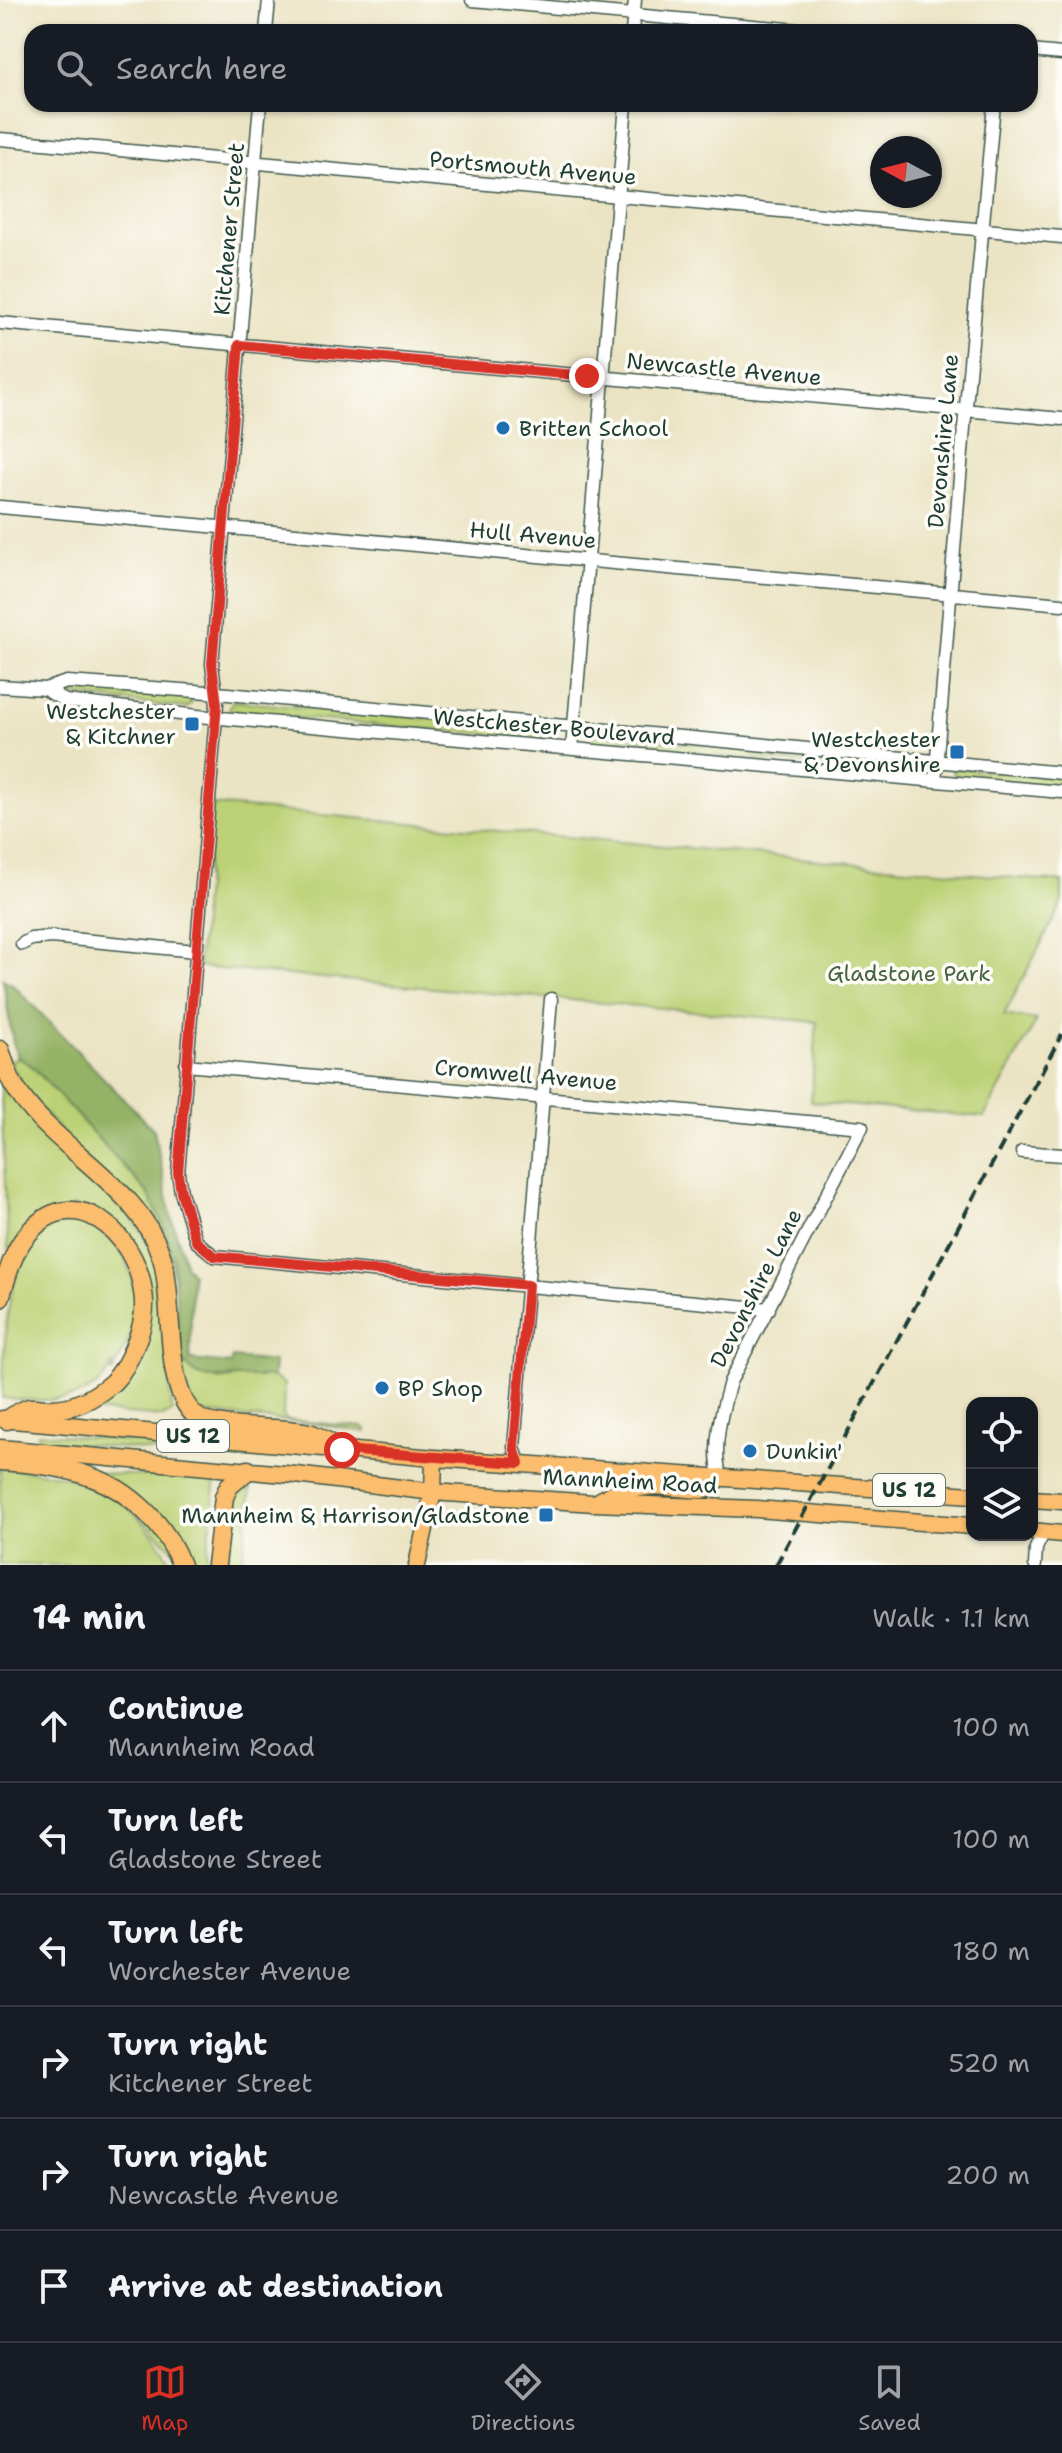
<!DOCTYPE html>
<html lang="en">
<head>
<meta charset="utf-8">
<style>
	body { margin:0; font-family:"Shantell Sans",sans-serif; background:#242831; color:#f1f3f6 }
	.controls { position:absolute; right:24px; bottom:24px; display:grid; overflow:hidden; border-radius:16px; box-shadow:0 2px 6px #0004 }
	.controls button { width:72px; height:72px; display:grid; place-items:center; padding:0; border:0; border-bottom:2px solid #363941; background:#171b24; color:#f1f3f6; font:40px sans-serif }
	.compass { position:absolute; left:870px; top:136px; width:72px; height:72px; border-radius:50%; background:#171b24; box-shadow:0 2px 6px #0004; rotate:277deg }
	.stop { position:absolute; width:24px; height:24px; margin:-18px; border:6px solid #d93025; border-radius:50%; background:#fff }
	.stop.end { background:#d93025; border-color:#fff; box-shadow:0 2px 8px #0008 }
	.list { margin:0; padding:0; list-style:none }
	h2 { display:flex; justify-content:space-between; align-items:center; height:104px; margin:0; padding:0 32px; font-size:34px }
	h2 small { font-size:26px; font-weight:400; color:#9ea1a6 }
	.list li { display:grid; grid-template-columns:52px 1fr auto; gap:24px; align-items:center; box-sizing:border-box; height:112px; padding:0 32px; border-top:2px solid #363941 }
	.list b { display:block; font-size:30px; white-space:nowrap }
	.list p { margin:0; font-size:26px; white-space:nowrap; color:#9ea1a6 }
	.list em { font-size:26px; font-style:normal; color:#9ea1a6 }
	.icon { flex:none; width:44px; height:44px; fill:none; stroke:currentColor; stroke-width:2; stroke-linecap:round; stroke-linejoin:round }
	.map { position:relative; flex:none; width:1062px; height:1565px; overflow:hidden }
	.search { position:absolute; background:#171b24; box-shadow:0 2px 6px #0004; left:24px; right:24px; top:24px; height:88px; display:flex; align-items:center; gap:20px; box-sizing:border-box; padding:0 28px; border-radius:24px; color:#9ea1a6; font-size:30px }
	.sheet { height:776px; background:#171b24 }
	nav { display:flex; justify-content:space-around; align-items:center; box-sizing:border-box; height:112px; border-top:2px solid #363941; background:#171b24; font-size:22px; color:#9ea1a6 }
	nav a { display:grid; justify-items:center; gap:4px }
	nav .on { color:#d93025 }
	.map>svg:first-child { display:block }
</style>
</head>
<body>
<div class="map">
<svg width="1062" height="1565" viewBox="0 0 1062 1565">
	<rect width="100%" height="100%" fill="#fdfcf7"/>
	<filter id="ink" filterUnits="userSpaceOnUse"><feTurbulence type="fractalNoise" baseFrequency=".0125" numOctaves="2"/><feDisplacementMap in="SourceGraphic" scale="16" xChannelSelector="R" yChannelSelector="G"/><feConvolveMatrix kernelMatrix="1 2 1 2 8 2 1 2 1" color-interpolation-filters="sRGB"/></filter>
	<filter id="wash" filterUnits="userSpaceOnUse"><feTurbulence type="fractalNoise" baseFrequency=".006" numOctaves="4" result="noise"/><feDisplacementMap in="SourceGraphic" scale="32" xChannelSelector="R" yChannelSelector="G"/><feGaussianBlur stdDeviation="1.8" result="paint"/><feColorMatrix in="noise" values="0 0 0 0 0 0 0 0 0 0 0 0 0 0 0 0 0 1.4 0 .05"/><feComposite in="paint" operator="in"/></filter>
	<g filter="url(#wash)">
		<rect width="100%" height="100%" fill="#ebe4c4"/>
		<!-- green -->
		<path fill="#bcd175" stroke="#6e8754" stroke-width="2" d="M 67,688 L 188,697 L 192,703 L 187,708 L 66,695 L 64,691 Z
			M 233,701 L 550,730 L 554,736 L 549,740 L 232,712 L 229,707 Z
			M 595,734 L 915,765 L 915,768 L 911,773 L 594,745 L 591,739 Z
			M 954,768 L 1062,777 L 1062,787 L 956,778 L 952,772 Z
			M 212,805 L 1062,882 L 1062,903 L 1004,1015 L 1037,1020 L 984,1117 L 811,1102 L 817,1022 L 198,967 Z
			M 18,1057 L 33,1067 L 148,1193 L 165,1230 L 173,1257 L 178,1303 L 169,1255 L 41,1109 L 21,1083 L 10,1061 Z
			M 0,1072 L 120,1203 L 141,1231 L 153,1253 L 163,1299 L 172,1412 L 163,1417 L 81,1410 L 129,1383 L 122,1383 L 145,1271 L 74,1206 L 8,1249 Z
			M 72,1220 C 115,1225 140,1274 135,1315 C 132,1336 122,1354 112,1373 L 113,1364 C 94,1406 42,1402 2,1398 C 6,1343 0,1230 72,1220 Z
			M 181,1357 L 186,1365 L 219,1380 L 236,1377 L 273,1377 L 284,1384 L 283,1415 L 286,1420 L 363,1427 L 367,1430 L 366,1432 L 316,1424 L 199,1413 L 186,1393 Z
			M 38,1433 L 231,1450 L 230,1458 L 37,1440 Z
			M 0,1468 C 27,1470 54,1473 79,1480 C 118,1490 155,1530 172,1565 L 0,1565 Z
			M 98,1473 L 213,1480 L 215,1486 L 206,1565 L 188,1565 Z
			M 251,1489 L 242,1565 L 225,1565 L 231,1504 L 241,1493 Z"/>
		<!-- forest -->
		<path fill="#95b366" stroke="#5a784d" stroke-width="2" d="M 3,979 L 12,984 L 154,1130 L 171,1216 L 186,1266 L 192,1274 L 190,1360 L 231,1364 L 232,1358 L 274,1362 L 273,1377 C 262,1377 251,1377 239,1377 C 214,1378 196,1384 181,1357 L 173,1257 L 165,1230 L 148,1193 L 33,1067 L 18,1057 L 13,1043 Z"/>
	</g>
	<g filter="url(#ink)">
		<g fill="none" stroke-linecap="round" stroke-linejoin="round">
			<!-- minor casing -->
			<g stroke="#3e564a" stroke-width="15">
				<path id="minor" d="M 472,0 L 820,32
					M 266,32 L 269,0
					M 632,32 L 635,0
					M 1030,51 L 1062,54
					M 260,104 L 212,664 L 217,704 L 178,1173 L 181,1192 L 196,1241 L 214,1256 L 769,1309
					M 0,139 L 1062,237
					M 0,323 L 1062,419
					M 0,507 L 1062,604
					M 0,686 L 45,689 L 67,682 L 196,691 L 1062,773
					M 45,689 L 65,701 L 198,716 L 1062,792
					M 572,749 L 626,104
					M 935,781 L 964,428 L 994,104
					M 22,944 L 31,939 L 51,937 L 196,951
					M 186,1065 L 862,1127 L 730,1382 C 722,1410 711,1449 721,1477
					M 1022,1152 L 1062,1155
					M 519,1463 L 514,1447 L 551,999
					M 1035,1565 L 1036,1548 L 1044,1532"/>
			</g>
			<!-- major casing -->
			<g stroke="#3e564a" stroke-width="19">
				<path id="major" d="M 2,1419 L 434,1458 L 972,1495
					M 0,1448 L 296,1475 L 433,1492 L 594,1503 L 757,1509 L 972,1526
					M 1032,1499 L 1062,1501
					M 595,1503 L 617,1491 L 655,1486 L 701,1490 L 708,1488 L 721,1477
					M 1032,1531 L 1062,1534
					M 417,1565 L 433,1492 L 434,1458"/>
			</g>
			<!-- highway casing -->
			<g stroke="#3e564a" stroke-width="21">
				<path id="highway" d="M 0,1050 C 4,1061 7,1073 13,1084 C 52,1150 138,1182 162,1258 C 175,1300 162,1389 196,1416 C 213,1431 284,1426 309,1433 C 320,1436 332,1445 342,1450
					M 0,1298 C 7,1277 12,1253 26,1236 C 73,1176 136,1234 143,1292 C 146,1309 142,1329 135,1345 C 130,1358 123,1372 113,1382 C 96,1397 76,1408 53,1409 C 45,1410 36,1407 29,1408 C 22,1410 13,1416 7,1420
					M 0,1461 C 31,1463 62,1466 91,1477 C 130,1490 167,1526 181,1565
					M 216,1565 L 224,1497 L 229,1486 L 248,1470"/>
			</g>
			<!-- minor -->
			<use href="#minor" stroke="#fff" stroke-width="12"/>
			<!-- major -->
			<use href="#major" stroke="#fbbd6e" stroke-width="16"/>
			<!-- highway -->
			<use href="#highway" stroke="#fbbd6e" stroke-width="18"/>
			<!-- rail -->
			<path stroke="#1f3d34" stroke-width="4" stroke-dasharray="12 6" stroke-linecap="butt" d="M 776,1565 L 1062,1034"/>
		</g>
	</g>
	<g fill="none" stroke-linecap="round" stroke-linejoin="round" filter="url(#ink)">
		<!-- route -->
		<path stroke="#d93025" stroke-width="10" d="M 342,1450 L 519,1463 L 514,1447 L 528,1285 L 214,1256 L 196,1241 L 181,1192 L 178,1173 L 217,704 L 212,664 L 239,345 L 587,376"/>
	</g>
	<!-- markers -->
	<g fill="#1f6fb2" stroke="#fdfcf7" stroke-width="3">
		<circle cx="503" cy="428" r="8"/>
		<rect x="184" y="716" width="16" height="16" rx="4"/>
		<rect x="949" y="744" width="16" height="16" rx="4"/>
		<circle cx="382" cy="1388" r="8"/>
		<circle cx="750" cy="1451" r="8"/>
		<rect x="538" y="1507" width="16" height="16" rx="4"/>
	</g>
	<g text-anchor="middle" dominant-baseline="central" stroke-width="7" stroke-linejoin="round" paint-order="stroke">
		<!-- shield labels -->
		<g fill="#fdfcf7" stroke="#62766e" stroke-width="2">
			<rect x="157" y="1420" width="72" height="32" rx="6"/>
			<rect x="873" y="1474" width="72" height="32" rx="6"/>
		</g>
		<g font-size="20" font-weight="bold" fill="#1f3d34">
			<text x="193" y="1436">US 12</text>
			<text x="909" y="1490">US 12</text>
		</g>
		<!-- street labels -->
		<g font-size="22" fill="#1f3d34" stroke="#fdfcf7">
			<text transform="translate(533 168) rotate(5)">Portsmouth Avenue</text>
			<text transform="translate(229 229) rotate(-85)">Kitchener Street</text>
			<text transform="translate(724 369) rotate(5)">Newcastle Avenue</text>
			<text transform="translate(943 441) rotate(-85)">Devonshire Lane</text>
			<text transform="translate(533 535) rotate(5)">Hull Avenue</text>
			<text transform="translate(554 727) rotate(5)">Westchester Boulevard</text>
			<text transform="translate(526 1075) rotate(5)">Cromwell Avenue</text>
			<text transform="translate(756 1288) rotate(-63)">Devonshire Lane</text>
			<text transform="translate(630 1481) rotate(3)">Mannheim Road</text>
		</g>
		<!-- poi labels -->
		<g font-size="22" fill="#1f3d34" stroke="#fdfcf7" text-anchor="start">
			<text x="519" y="428">Britten School</text>
			<text x="176" y="711" text-anchor="end">Westchester<tspan x="176" dy="25">&amp; Kitchner</tspan></text>
			<text x="941" y="739" text-anchor="end">Westchester<tspan x="941" dy="25">&amp; Devonshire</tspan></text>
			<text x="398" y="1388">BP Shop</text>
			<text x="766" y="1451">Dunkin'</text>
			<text x="530" y="1515" text-anchor="end">Mannheim &amp; Harrison/Gladstone</text>
		</g>
		<!-- park labels -->
		<g font-size="22" fill="#466244" stroke="#fdfcf7">
			<text x="909" y="973">Gladstone Park</text>
		</g>
	</g>
</svg>
<div class="controls">
<button><svg class="icon" aria-label="locate" viewBox="0 0 24 24"><circle cx="12" cy="12" r="6"/><path d="M12 2v4M12 18v4M2 12h4M18 12h4"/></svg></button>
<button><svg class="icon" aria-label="layers" viewBox="0 0 24 24"><path d="M12 4l9 5-9 5-9-5zM3 14l9 5 9-5"/></svg></button>
</div>
<svg class="compass" viewBox="-18 -18 36 36"><path d="M0-13l5 13h-10z" fill="#e53935"/><path d="M0 13l5-13h-10z" fill="#9ea1a6"/></svg>
<div class="stop" style="left:342px;top:1450px"></div>
<div class="stop end" style="left:587px;top:376px"></div>
<div class="search"><svg class="icon" aria-label="search" viewBox="0 0 24 24"><circle cx="10" cy="10" r="6"/><path d="M15 15l6 6"/></svg>Search here</div>
</div>
<section class="sheet">
<h2>14 min<small>Walk · 1.1 km</small></h2>
<ul class="list">
<li><svg class="icon" aria-label="ahead" viewBox="0 0 24 24"><path d="M12 20V5M6 11l6-6 6 6"/></svg><div><b>Continue</b><p>Mannheim Road</p></div><em>100 m</em></li>
<li><svg class="icon" aria-label="left" viewBox="0 0 24 24"><path d="M17 20v-9H6M10 6l-5 5 5 5"/></svg><div><b>Turn left</b><p>Gladstone Street</p></div><em>100 m</em></li>
<li><svg class="icon" aria-label="left" viewBox="0 0 24 24"><path d="M17 20v-9H6M10 6l-5 5 5 5"/></svg><div><b>Turn left</b><p>Worchester Avenue</p></div><em>180 m</em></li>
<li><svg class="icon" aria-label="right" viewBox="0 0 24 24"><path d="M7 20v-9h11M14 6l5 5-5 5"/></svg><div><b>Turn right</b><p>Kitchener Street</p></div><em>520 m</em></li>
<li><svg class="icon" aria-label="right" viewBox="0 0 24 24"><path d="M7 20v-9h11M14 6l5 5-5 5"/></svg><div><b>Turn right</b><p>Newcastle Avenue</p></div><em>200 m</em></li>
<li><svg class="icon" aria-label="arrive" viewBox="0 0 24 24"><path d="M6 21V4h12l-3 4 3 4H6"/></svg><div><b>Arrive at destination</b></div></li>
</ul>
</section>
<nav>
<a class="on"><svg class="icon" aria-label="map" viewBox="0 0 24 24"><path d="M3 6l6-2 6 2 6-2v14l-6 2-6-2-6 2zM9 4v14M15 6v14"/></svg>Map</a>
<a><svg class="icon" aria-label="directions" viewBox="0 0 24 24"><path d="M12 3l9 9-9 9-9-9zM9 14v-3h6M13 9l2 2-2 2"/></svg>Directions</a>
<a><svg class="icon" aria-label="saved" viewBox="0 0 24 24"><path d="M7 4h10v16l-5-4-5 4z"/></svg>Saved</a>
</nav>
</body>
</html>
